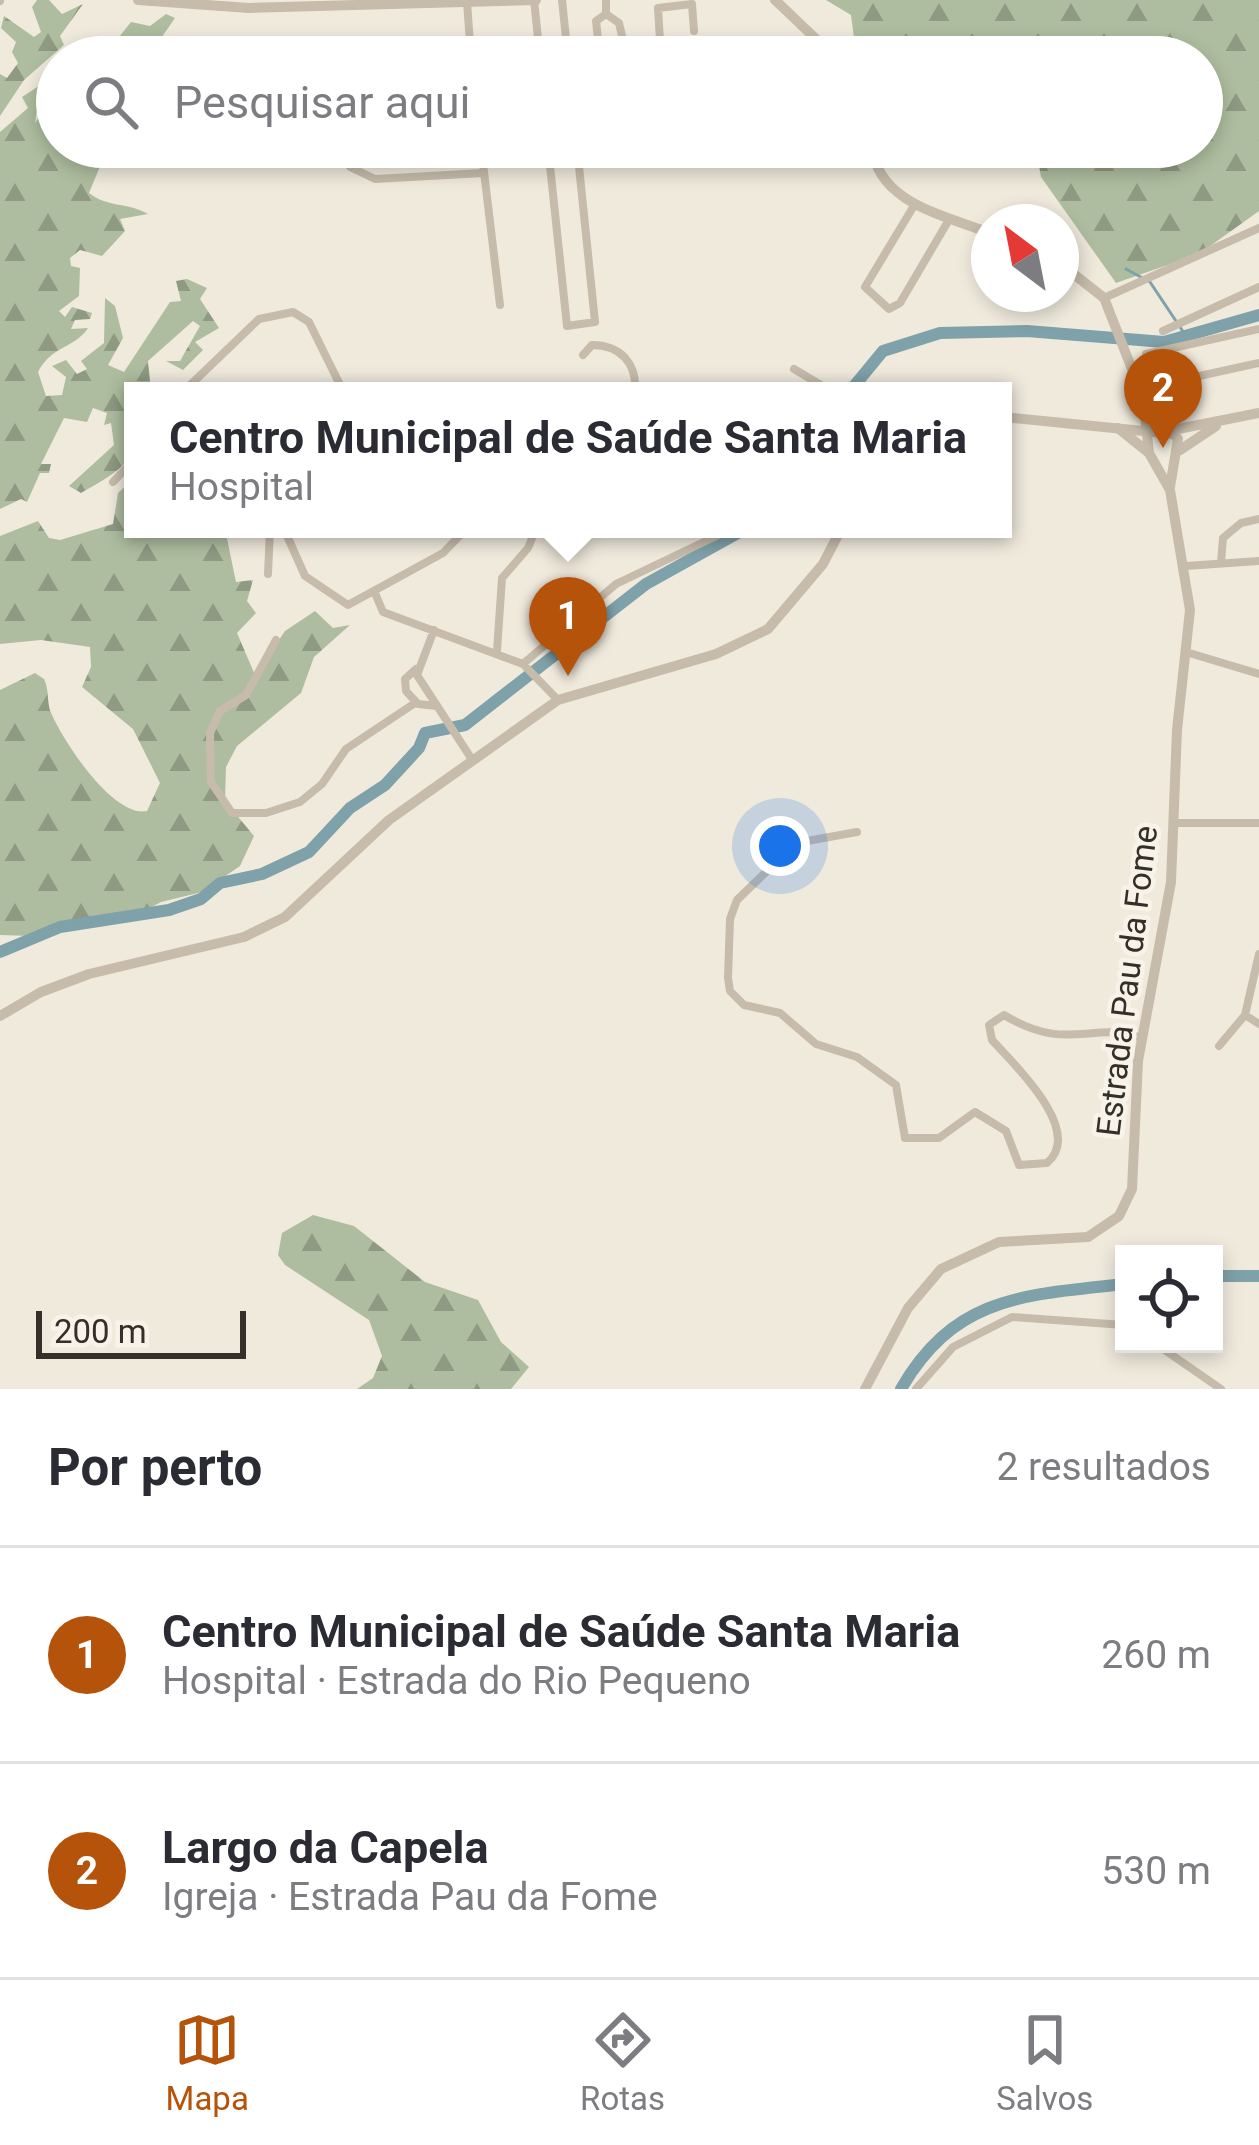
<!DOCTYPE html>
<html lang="pt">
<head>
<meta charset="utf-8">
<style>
	body { margin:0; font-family:Roboto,sans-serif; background:#f7f7f7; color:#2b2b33 }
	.controls { position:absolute; right:36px; bottom:36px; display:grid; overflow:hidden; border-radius:0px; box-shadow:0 6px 18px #0003 }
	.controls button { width:108px; height:108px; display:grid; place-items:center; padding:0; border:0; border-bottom:3px solid #e1e1e2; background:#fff; color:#2b2b33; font:60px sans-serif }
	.compass { position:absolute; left:971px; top:204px; width:108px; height:108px; border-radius:50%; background:#fff; box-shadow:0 6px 18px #0003; rotate:328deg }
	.scale { position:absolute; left:36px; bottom:30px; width:210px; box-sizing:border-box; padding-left:12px; border:6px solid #352f29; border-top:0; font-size:33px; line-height:42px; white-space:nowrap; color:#352f29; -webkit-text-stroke:9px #f8f3e9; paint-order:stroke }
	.you { position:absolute; left:780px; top:846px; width:42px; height:42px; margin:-30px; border:9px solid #fff; border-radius:50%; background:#1a73e8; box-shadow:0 0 0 18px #1a73e833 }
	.badge { display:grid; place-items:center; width:78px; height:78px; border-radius:50%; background:#b45309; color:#fff; font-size:39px; font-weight:700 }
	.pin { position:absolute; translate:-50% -99px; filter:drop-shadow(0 3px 6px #0008) }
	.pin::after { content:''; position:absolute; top:63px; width:42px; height:36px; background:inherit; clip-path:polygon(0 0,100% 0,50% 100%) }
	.popup { position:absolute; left:124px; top:382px; width:888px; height:156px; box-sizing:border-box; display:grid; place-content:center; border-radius:0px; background:#fff; filter:drop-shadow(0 3px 9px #0005); font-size:39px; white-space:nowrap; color:#7c7c81 }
	.popup b { font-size:45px; color:#2b2b33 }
	.popup::after { content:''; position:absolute; left:50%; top:100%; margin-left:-24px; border:24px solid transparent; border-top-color:#fff }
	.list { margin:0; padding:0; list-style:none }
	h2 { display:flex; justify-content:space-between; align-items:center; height:156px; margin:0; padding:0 48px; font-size:51px }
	h2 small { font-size:39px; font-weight:400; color:#7c7c81 }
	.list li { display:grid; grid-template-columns:78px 1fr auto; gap:36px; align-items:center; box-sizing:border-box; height:216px; padding:0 48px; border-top:3px solid #e1e1e2 }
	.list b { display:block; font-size:45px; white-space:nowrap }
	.list p { margin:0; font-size:39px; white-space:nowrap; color:#7c7c81 }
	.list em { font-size:39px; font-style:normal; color:#7c7c81 }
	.icon { flex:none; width:66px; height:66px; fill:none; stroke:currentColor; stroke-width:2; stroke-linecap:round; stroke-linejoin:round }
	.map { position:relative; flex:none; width:1259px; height:1389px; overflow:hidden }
	.search { position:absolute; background:#fff; box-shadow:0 6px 18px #0003; left:36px; right:36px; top:36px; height:132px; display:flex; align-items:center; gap:30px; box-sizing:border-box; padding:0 42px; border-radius:66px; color:#7c7c81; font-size:45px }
	.sheet { height:588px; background:#fff }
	nav { display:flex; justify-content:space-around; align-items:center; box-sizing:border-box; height:168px; border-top:3px solid #e1e1e2; background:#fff; font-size:33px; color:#7c7c81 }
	nav a { display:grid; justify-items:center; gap:6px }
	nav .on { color:#b45309 }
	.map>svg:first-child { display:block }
</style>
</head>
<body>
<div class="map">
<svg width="1259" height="1389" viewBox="0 0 1259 1389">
	<defs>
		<pattern id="forest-firs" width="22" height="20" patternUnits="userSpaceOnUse" patternTransform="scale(3)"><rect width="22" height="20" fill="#aebd9f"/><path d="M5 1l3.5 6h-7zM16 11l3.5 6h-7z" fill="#8e9a82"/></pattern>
	</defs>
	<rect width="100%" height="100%" fill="#f0eadd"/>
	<!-- forest -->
	<path fill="url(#forest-firs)" d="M 37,0 L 49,0 L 62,14 L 83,4 L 60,36 L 64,45 L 24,80 L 0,116 L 0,74 L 7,78 L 18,63 L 12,52 L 16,42 L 1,28 L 4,16 L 34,37 L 41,32 L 32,7 Z
		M 826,0 L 1259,0 L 1259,211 L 1199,254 L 1116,283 L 1041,177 L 1038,160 L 1017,147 L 1202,147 L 1202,57 L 875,57 L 854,38 L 851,15 Z
		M 166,14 L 175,18 L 148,57 L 90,57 L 104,56 L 131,22 L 150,26 Z
		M 57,74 L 54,92 L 38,103 L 35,123 L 49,102 L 51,120 L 57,110 L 57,147 L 108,147 L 89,193 C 108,208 128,202 148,214 L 120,219 L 125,231 L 102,256 L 80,250 L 70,258 L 71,266 L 80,268 L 79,296 L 59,311 L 65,317 L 72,307 L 92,313 L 90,319 L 75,320 L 71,329 L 88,328 C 74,349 52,345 38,372 L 46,396 L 62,395 L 66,377 L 52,366 L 66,360 L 77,374 L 87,369 L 81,361 L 104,343 L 105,298 L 115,306 L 123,338 L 108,365 L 124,372 L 170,302 L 181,301 L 176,281 L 187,279 L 207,288 L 200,299 L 219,328 L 195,342 L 203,350 L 183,370 L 166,361 L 180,361 L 200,326 L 193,321 L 148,361 L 151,391 L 133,391 C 133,459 143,458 81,493 L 69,486 L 114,445 L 111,423 L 104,425 L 107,413 L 93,408 L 87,422 L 64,418 L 41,464 L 51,464 L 49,473 L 40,473 L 27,502 L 21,499 L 0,509 L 0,132 L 28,108 L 22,97 Z
		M 133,479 L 133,529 L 225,529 L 236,582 L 253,580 L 247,601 L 256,613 L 237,633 L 255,675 L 285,631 L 315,611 L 333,628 L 350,625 L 314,657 L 301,693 L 237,746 L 226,767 L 225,801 L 254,836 L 240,866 L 202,892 L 161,902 L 128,920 L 75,923 L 33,936 L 0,935 L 0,690 L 35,673 L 44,679 C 50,691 46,704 52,715 C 65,744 114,818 147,811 L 160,783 L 133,729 L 82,687 L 91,667 L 90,647 L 41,640 L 0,644 L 0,536 L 38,521 L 49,538 L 60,540 L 113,524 L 118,493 Z
		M 313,1215 L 354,1226 L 425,1282 L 478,1300 L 501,1342 L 529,1367 L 511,1389 L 357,1389 L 373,1378 L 382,1356 L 369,1320 L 285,1265 L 278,1255 L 282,1233 Z"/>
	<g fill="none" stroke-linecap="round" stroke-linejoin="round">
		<!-- stream -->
		<path stroke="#7fa1aa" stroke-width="3" d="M 1126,269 L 1150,282 L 1188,339"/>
		<!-- river -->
		<path stroke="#7fa1aa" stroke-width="12" d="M 850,391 L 883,351 L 940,333 L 1027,331 L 1164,342 L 1259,315
			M 0,952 L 60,927 L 169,910 L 201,899 L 220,883 L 262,874 L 309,852 L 350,808 L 385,785 L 419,748 L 425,733 L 465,725 L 646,584 L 745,529
			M 1214,1276 L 1259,1276
			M 901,1389 C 955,1295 1026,1295 1124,1284"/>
		<!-- minor -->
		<path stroke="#c7bcab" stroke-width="8" d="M 534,0 L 540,57
			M 562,0 L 568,57
			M 606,0 L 606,14
			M 0,1 L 0,0
			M 467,2 L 471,57
			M 600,57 L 596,21 L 606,14 L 619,23 L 627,57
			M 661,57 L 658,8 L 692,4 L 694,31
			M 347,147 L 350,167 L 375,179 L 484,173
			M 481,147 L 500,305
			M 548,147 L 567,326 L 595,322 L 577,147
			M 550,159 L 578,157
			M 915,204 L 865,287 L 889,309 L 900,303 L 950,218
			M 1104,298 L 1259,228
			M 1163,331 L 1259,287
			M 1146,354 L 1259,329
			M 583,355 L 592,345 C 620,345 637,363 635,391
			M 794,369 L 831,391
			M 1140,389 L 1259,363
			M 184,391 L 259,319 L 293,312 L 309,322 L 343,391
			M 113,482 L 133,461
			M 284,529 L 305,576 L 348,605 L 443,553 L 466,529
			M 1221,563 L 1223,538 L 1241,523 L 1259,519
			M 1186,566 L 1259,561
			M 268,574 L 270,529
			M 375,593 L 383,612 L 523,664 L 558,700
			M 434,630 L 417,675 L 471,758
			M 276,640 L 246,695 L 220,711 L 210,733 L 211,782 L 232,813 L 266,813 L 300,802 L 322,784 L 346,749 L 415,703
			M 497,651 L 502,578 L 528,548 L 536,529
			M 1186,652 L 1259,674
			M 523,664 L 616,584 L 731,529
			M 416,669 L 405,679 L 406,691 L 418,704 L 437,706
			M 1175,823 L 1259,823
			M 857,832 L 796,843 L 737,900 L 730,919 L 728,978 L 730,991 L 744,1005 L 780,1013 L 816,1044 L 857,1057 L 896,1085 L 905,1138 L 939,1138 L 975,1112 L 1006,1131 L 1019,1165 L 1047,1163 C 1085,1131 1014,1064 992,1040 L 989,1025 L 1004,1015 C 1069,1054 1092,1020 1142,1038
			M 1245,1015 L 1259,1024
			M 1219,1046 L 1245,1015 L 1259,954
			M 1156,1344 L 1221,1389
			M 916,1389 L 953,1347 L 1012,1317 L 1124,1325"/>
		<!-- tertiary -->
		<path stroke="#c7bcab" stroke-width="10" d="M 138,0 L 249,8 L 536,0
			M 775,0 L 835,57
			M 872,147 C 878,203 944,215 989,233
			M 1061,264 L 1104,298 L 1143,397 L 1178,439 L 1170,487
			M 1003,417 L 1173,434
			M 1118,428 L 1149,453
			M 1168,431 L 1259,413
			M 1180,450 L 1216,426
			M 0,1016 L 41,992 L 89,974 L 244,937 L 285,917 L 389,820 L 558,700 L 716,654 L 768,629 L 823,564 L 841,529
			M 865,1389 L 908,1308 L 941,1269 L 999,1242 L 1088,1237 L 1119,1216 L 1132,1189 L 1138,1061 L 1171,882 L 1177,730 L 1190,610 L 1170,490 L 1149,453 L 1143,397"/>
	</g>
	<g text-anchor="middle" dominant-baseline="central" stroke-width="9" stroke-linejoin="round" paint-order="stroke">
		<!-- street labels -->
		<g font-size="33" fill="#352f29" stroke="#f8f3e9">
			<text transform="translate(1127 981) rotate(-83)">Estrada Pau da Fome</text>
		</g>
	</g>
</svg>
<div class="controls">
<button><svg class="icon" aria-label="locate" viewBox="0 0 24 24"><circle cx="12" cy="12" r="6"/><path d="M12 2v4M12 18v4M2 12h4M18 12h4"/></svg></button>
</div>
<svg class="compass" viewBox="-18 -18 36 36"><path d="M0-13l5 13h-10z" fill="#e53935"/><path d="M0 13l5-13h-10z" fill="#7c7c81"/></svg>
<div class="scale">200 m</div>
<div class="you"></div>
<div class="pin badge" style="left:568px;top:676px">1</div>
<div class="popup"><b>Centro Municipal de Saúde Santa Maria</b>Hospital</div>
<div class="pin badge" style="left:1163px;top:448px">2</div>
<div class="search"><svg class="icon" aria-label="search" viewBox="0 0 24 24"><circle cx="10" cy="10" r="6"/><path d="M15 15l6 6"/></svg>Pesquisar aqui</div>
</div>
<section class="sheet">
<h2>Por perto<small>2 resultados</small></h2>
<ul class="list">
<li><span class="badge">1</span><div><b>Centro Municipal de Saúde Santa Maria</b><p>Hospital · Estrada do Rio Pequeno</p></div><em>260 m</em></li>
<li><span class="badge">2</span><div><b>Largo da Capela</b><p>Igreja · Estrada Pau da Fome</p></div><em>530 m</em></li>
</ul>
</section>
<nav>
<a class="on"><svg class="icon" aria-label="map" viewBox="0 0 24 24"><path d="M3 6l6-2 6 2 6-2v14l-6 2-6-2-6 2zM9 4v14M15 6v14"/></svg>Mapa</a>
<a><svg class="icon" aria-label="directions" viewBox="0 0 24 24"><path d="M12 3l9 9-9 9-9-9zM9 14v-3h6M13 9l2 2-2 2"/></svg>Rotas</a>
<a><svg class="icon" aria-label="saved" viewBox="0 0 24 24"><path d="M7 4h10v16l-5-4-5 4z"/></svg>Salvos</a>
</nav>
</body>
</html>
